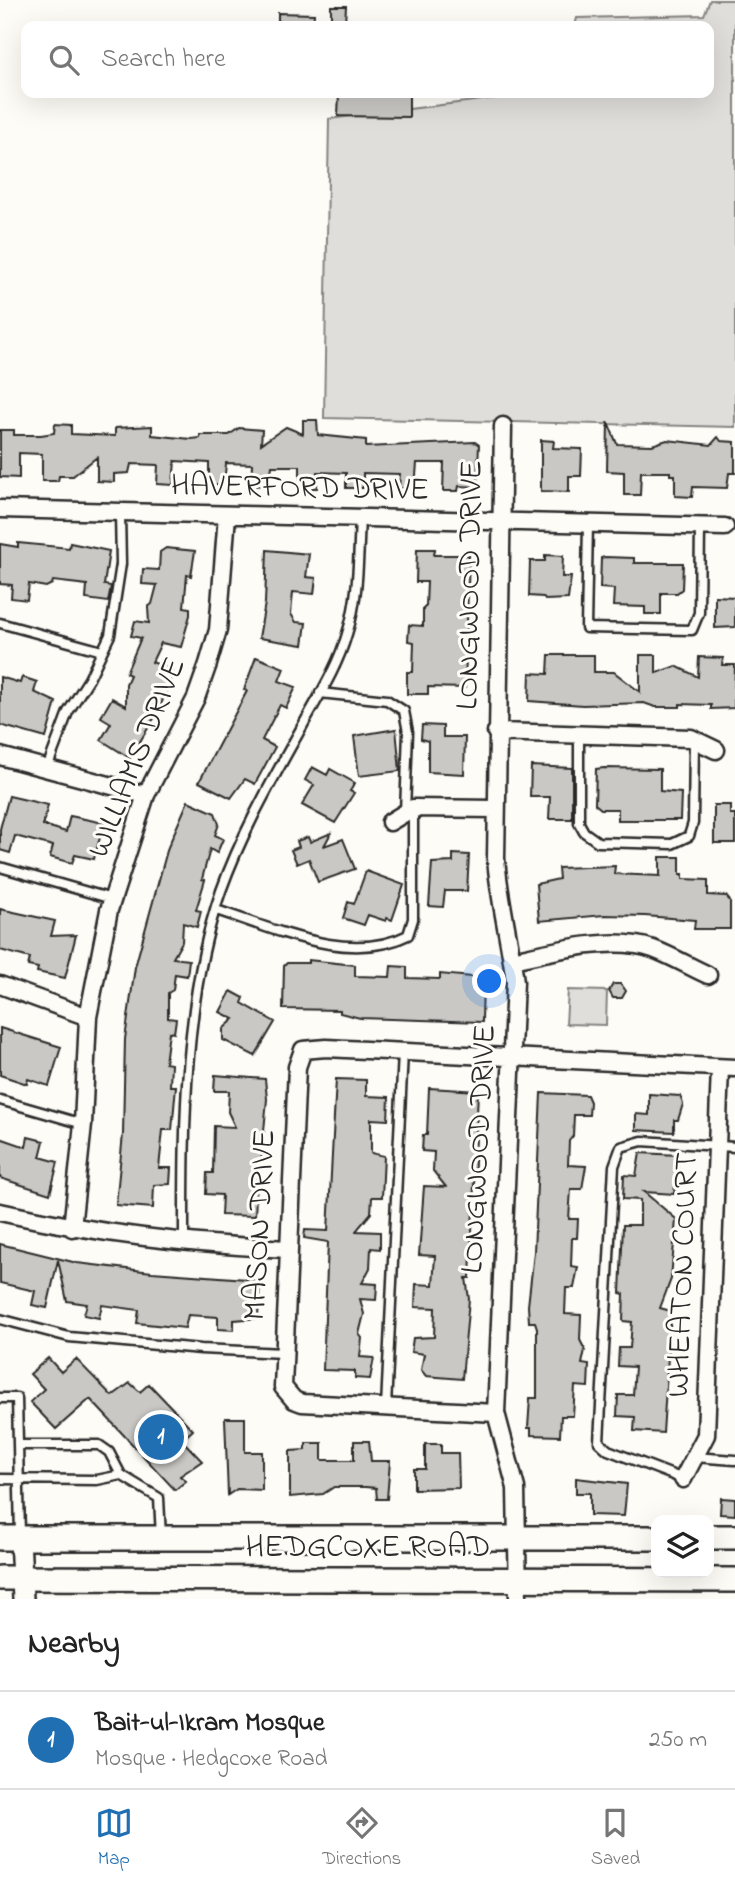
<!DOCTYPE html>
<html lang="en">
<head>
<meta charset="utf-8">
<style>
	body { margin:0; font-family:"Indie Flower",sans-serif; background:#f2f2f2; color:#222 }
	.controls { position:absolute; right:21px; bottom:21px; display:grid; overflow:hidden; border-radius:14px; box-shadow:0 7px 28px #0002 }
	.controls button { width:63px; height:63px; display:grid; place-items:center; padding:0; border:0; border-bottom:2px solid #e0e0e0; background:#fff; color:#222; font:35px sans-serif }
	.you { position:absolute; left:490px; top:982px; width:24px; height:24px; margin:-18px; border:5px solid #fff; border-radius:50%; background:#1a73e8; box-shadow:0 0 0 10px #1a73e833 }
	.badge { display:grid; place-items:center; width:46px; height:46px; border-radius:50%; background:#1f6fb2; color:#fff; font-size:23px; font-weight:700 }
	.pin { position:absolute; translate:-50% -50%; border:4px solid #fff; box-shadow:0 2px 7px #0006 }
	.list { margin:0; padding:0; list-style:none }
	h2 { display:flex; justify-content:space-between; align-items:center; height:91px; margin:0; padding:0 28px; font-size:30px }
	h2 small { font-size:23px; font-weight:400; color:#767676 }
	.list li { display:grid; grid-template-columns:46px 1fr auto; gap:21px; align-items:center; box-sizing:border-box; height:98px; padding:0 28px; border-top:2px solid #e0e0e0 }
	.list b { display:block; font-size:26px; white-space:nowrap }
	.list p { margin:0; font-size:23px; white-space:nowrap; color:#767676 }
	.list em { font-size:23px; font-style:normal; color:#767676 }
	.icon { flex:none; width:38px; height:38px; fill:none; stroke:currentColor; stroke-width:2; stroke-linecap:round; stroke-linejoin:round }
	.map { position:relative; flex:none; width:735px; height:1599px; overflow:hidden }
	.search { position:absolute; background:#fff; box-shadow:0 7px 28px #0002; left:21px; right:21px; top:21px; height:77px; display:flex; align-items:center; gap:18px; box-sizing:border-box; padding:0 24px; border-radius:14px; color:#767676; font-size:26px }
	.sheet { height:189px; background:#fff }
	nav { display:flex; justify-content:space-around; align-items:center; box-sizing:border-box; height:98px; border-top:2px solid #e0e0e0; background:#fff; font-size:19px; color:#767676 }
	nav a { display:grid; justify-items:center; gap:4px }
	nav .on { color:#1f6fb2 }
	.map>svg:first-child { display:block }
</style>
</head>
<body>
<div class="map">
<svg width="735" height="1599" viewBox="0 0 735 1599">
	<rect width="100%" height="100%" fill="#fdfcf7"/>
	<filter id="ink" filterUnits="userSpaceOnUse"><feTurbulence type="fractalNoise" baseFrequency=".0143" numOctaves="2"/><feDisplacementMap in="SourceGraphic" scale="14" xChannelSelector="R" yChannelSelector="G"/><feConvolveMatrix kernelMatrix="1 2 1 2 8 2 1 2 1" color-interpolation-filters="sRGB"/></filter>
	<g filter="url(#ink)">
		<!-- green -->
		<path fill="#dfdeda" stroke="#858482" stroke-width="2" d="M 710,0 L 735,0 L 735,427 L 324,418 L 329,119 L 539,93 L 709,93 L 709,26 L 575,26 L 577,18 L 704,15 Z
			M 568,990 L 607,991 L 606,1025 L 566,1024 Z"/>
		<!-- building -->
		<path fill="#c9c8c4" stroke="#2b2b2b" stroke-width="2" d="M 331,6 L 346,6 L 345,23 L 331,22 Z
			M 278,13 L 314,14 L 313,26 L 278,26 Z
			M 339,93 L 409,93 L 409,117 L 338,116 Z
			M 303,420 L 317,420 L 318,435 L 366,440 L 366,447 L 475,442 L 479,445 L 477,487 L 459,486 L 458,491 L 443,491 L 444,463 L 417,463 L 415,488 L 399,488 L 400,474 L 363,473 L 363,488 L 346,488 L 346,473 L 317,472 L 317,488 L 300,488 L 300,466 L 272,466 L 269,485 L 251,486 L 252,464 L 226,463 L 224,485 L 209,485 L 209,463 L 175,461 L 173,485 L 157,484 L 158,465 L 131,464 L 129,473 L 114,474 L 114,482 L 97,481 L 97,457 L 73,476 L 59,476 L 58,481 L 42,481 L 42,454 L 19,453 L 19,478 L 0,477 L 0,430 L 14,430 L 14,435 L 41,435 L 54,433 L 55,424 L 71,425 L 71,434 L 115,436 L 115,428 L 152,426 L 152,435 L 191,439 L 200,438 L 200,435 L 229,435 L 239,428 L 262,430 L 261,444 L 286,427 L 303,434 Z
			M 608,422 L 617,444 L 652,445 L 667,440 L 711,445 L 718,437 L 721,441 L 735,442 L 735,473 L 729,473 L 727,488 L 693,487 L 692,497 L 675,496 L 675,475 L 670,475 L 670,472 L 641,472 L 640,495 L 624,495 L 624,472 L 607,471 Z
			M 541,440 L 554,441 L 553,448 L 582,449 L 581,476 L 569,476 L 569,492 L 541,491 Z
			M 18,543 L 69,548 L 70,543 L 109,551 L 104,585 L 111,586 L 108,602 L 86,599 L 87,585 L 53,581 L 52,584 L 46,587 L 29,584 L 27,600 L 11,598 L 12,585 L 0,584 L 0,544 L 18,547 Z
			M 166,548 L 195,551 L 191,576 L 187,575 L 184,607 L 190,608 L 190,615 L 181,647 L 161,643 L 152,662 L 172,670 L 172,675 L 159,710 L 130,758 L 101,740 L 111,723 L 101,717 L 112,698 L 126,706 L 126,684 L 130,675 L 126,673 L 141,638 L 131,636 L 135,621 L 149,623 L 148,607 L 152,604 L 157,585 L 142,584 L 143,569 L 159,570 L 160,552 Z
			M 417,549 L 435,549 L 434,555 L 469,555 L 465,688 L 428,687 L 428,694 L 407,694 L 407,672 L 413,672 L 414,642 L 408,641 L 409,625 L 423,626 L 423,609 L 426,606 L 427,582 L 416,582 Z
			M 267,550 L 309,554 L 306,577 L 316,578 L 314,594 L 293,592 L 291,614 L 296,622 L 306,623 L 303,645 L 259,638 L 265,603 Z
			M 545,555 L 563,556 L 562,577 L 571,577 L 568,599 L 545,600 L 543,597 L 529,596 L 530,561 L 545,561 Z
			M 605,557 L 634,558 L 634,563 L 683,563 L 682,589 L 677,593 L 661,593 L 661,614 L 645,614 L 645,607 L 613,606 L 614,589 L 600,588 L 601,558 Z
			M 715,596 L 735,597 L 735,627 L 715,628 Z
			M 549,655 L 594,655 L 594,672 L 614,672 L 640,692 L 640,655 L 656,655 L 656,673 L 676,666 L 698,677 L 699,657 L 723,658 L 722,665 L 735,665 L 734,708 L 711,709 L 711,705 L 680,704 L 680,707 L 655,707 L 644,703 L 583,705 L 529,701 L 530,673 L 548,674 Z
			M 256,657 L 284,668 L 279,681 L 296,687 L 286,708 L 280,705 L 262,740 L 275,747 L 255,784 L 245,779 L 231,798 L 199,782 L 247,691 L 244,690 Z
			M 0,677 L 20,683 L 22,677 L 37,682 L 34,692 L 56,702 L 46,738 L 0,725 Z
			M 422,725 L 443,726 L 443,737 L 465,737 L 464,774 L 428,772 L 428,741 L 421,739 Z
			M 396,729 L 400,771 L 359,776 L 354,736 Z
			M 531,766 L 572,768 L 572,819 L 549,819 L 550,797 L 530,797 Z
			M 312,767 L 327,775 L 330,769 L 355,783 L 350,791 L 354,793 L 335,823 L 302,805 L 314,785 L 305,780 Z
			M 604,768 L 660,769 L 660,791 L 681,793 L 680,820 L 618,820 L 618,809 L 601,809 L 595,804 L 596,769 Z
			M 9,796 L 48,805 L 43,825 L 66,832 L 70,816 L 104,823 L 94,859 L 75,855 L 72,863 L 50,857 L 53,846 L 15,836 L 10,853 L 0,850 L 0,829 Z
			M 188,801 L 215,813 L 219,824 L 215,835 L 223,839 L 217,853 L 210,849 L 202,879 L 205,880 L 196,910 L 201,911 L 197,927 L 183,923 L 182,942 L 173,958 L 189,960 L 187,976 L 175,974 L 173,990 L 168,993 L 168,1018 L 176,1019 L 174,1033 L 169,1032 L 165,1063 L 171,1064 L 170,1086 L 176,1086 L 172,1130 L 163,1130 L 159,1168 L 171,1168 L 170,1184 L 154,1185 L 153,1208 L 116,1205 L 123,1134 L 125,1039 L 135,967 L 168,847 Z
			M 714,805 L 730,805 L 730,814 L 735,814 L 735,843 L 714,843 Z
			M 331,833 L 324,846 L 343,839 L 355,869 L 318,882 L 309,859 L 297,864 L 291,850 L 299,847 L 297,841 L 308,837 L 310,842 Z
			M 453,854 L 469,855 L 467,891 L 445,891 L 443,907 L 429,906 L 432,863 L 453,862 Z
			M 660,857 L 680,857 L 680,874 L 683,874 L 683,879 L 708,880 L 708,895 L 726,896 L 730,901 L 730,929 L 694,929 L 695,920 L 645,916 L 604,915 L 539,921 L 536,884 L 559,879 L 558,868 L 615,866 L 614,874 L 660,876 Z
			M 366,871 L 404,885 L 392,920 L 387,918 L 386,921 L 368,915 L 364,925 L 343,918 L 348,902 L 354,904 Z
			M 0,909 L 55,921 L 51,936 L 76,935 L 65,978 L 37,972 L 38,968 L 28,966 L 30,958 L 0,950 Z
			M 308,960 L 355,965 L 355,976 L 390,977 L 391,966 L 407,967 L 407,978 L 440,979 L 440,974 L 483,978 L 482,1022 L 360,1018 L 340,1013 L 340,1010 L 283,1009 L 284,966 L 287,963 L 308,963 Z
			M 613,984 L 621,984 L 626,991 L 622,998 L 613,998 L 609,991 Z
			M 231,991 L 244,998 L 242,1003 L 275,1022 L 255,1056 L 223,1040 L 223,1029 L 234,1019 L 220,1012 Z
			M 0,1028 L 61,1047 L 49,1086 L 28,1079 L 27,1084 L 0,1075 Z
			M 215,1075 L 265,1079 L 267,1099 L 261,1163 L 258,1163 L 255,1216 L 221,1215 L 222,1195 L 206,1194 L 207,1173 L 213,1173 L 214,1126 L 235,1127 L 228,1112 L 229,1091 L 214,1091 Z
			M 336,1079 L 366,1080 L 366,1096 L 389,1097 L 388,1120 L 371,1119 L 371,1153 L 384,1156 L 382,1197 L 372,1197 L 371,1213 L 356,1231 L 380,1232 L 380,1249 L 371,1248 L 370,1268 L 362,1283 L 377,1284 L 376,1300 L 360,1299 L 364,1314 L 359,1334 L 362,1338 L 360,1357 L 374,1358 L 370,1379 L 355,1378 L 355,1371 L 323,1370 L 328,1242 L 304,1238 L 305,1230 L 328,1231 Z
			M 429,1088 L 478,1091 L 470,1278 L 466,1278 L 469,1299 L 462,1379 L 426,1376 L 421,1370 L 424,1354 L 411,1352 L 413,1338 L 434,1337 L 435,1308 L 415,1307 L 416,1284 L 433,1285 L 435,1256 L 419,1255 L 424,1186 L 446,1187 L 433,1171 L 434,1152 L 422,1151 L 423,1135 L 427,1135 Z
			M 541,1093 L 587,1095 L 590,1102 L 589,1115 L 574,1115 L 573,1136 L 569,1141 L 568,1165 L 586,1166 L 582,1189 L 571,1189 L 569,1219 L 578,1219 L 577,1238 L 572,1238 L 571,1266 L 578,1267 L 574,1288 L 566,1288 L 565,1314 L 581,1315 L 580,1340 L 585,1350 L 582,1364 L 589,1365 L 588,1387 L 575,1386 L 573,1416 L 561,1416 L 560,1436 L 531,1435 L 531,1428 L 528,1428 L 530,1398 L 537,1398 L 537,1328 L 535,1322 L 529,1322 L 528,1306 L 534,1252 Z
			M 649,1094 L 680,1096 L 683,1104 L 678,1120 L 674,1120 L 674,1132 L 636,1130 L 636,1114 L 649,1115 Z
			M 28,1137 L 44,1141 L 40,1157 L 58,1162 L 50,1194 L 0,1178 L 0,1138 L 26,1147 Z
			M 640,1153 L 678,1155 L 678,1161 L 674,1194 L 644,1192 L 676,1219 L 671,1279 L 660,1308 L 671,1311 L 663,1433 L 634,1431 L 635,1417 L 617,1416 L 618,1395 L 633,1395 L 635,1367 L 618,1366 L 619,1348 L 630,1348 L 632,1322 L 623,1321 L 624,1294 L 620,1293 L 623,1225 L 640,1225 L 640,1200 L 623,1199 L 624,1175 L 636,1176 Z
			M 0,1244 L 77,1263 L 152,1272 L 260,1280 L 258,1318 L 234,1320 L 234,1330 L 218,1329 L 218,1317 L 188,1315 L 185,1328 L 137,1323 L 139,1310 L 102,1305 L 99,1318 L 84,1315 L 87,1304 L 67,1301 L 58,1260 L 47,1308 L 32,1305 L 35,1291 L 0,1283 Z
			M 48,1358 L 61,1372 L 76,1359 L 112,1396 L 130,1383 L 140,1392 L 149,1384 L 193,1430 L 182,1440 L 202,1461 L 180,1476 L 186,1481 L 175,1490 L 90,1399 L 56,1429 L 30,1402 L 44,1389 L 30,1374 Z
			M 225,1418 L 245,1418 L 245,1452 L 262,1452 L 262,1490 L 237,1489 L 228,1495 Z
			M 354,1441 L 369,1441 L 371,1461 L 390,1461 L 387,1499 L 377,1499 L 376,1488 L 366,1487 L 334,1487 L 323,1494 L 290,1497 L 290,1451 L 306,1450 L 306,1443 L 322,1443 L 322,1460 L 354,1460 Z
			M 425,1444 L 441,1444 L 441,1453 L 458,1453 L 459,1488 L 414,1489 L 414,1469 L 425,1469 Z
			M 576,1478 L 627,1484 L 624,1516 L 590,1515 L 590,1493 L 576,1493 Z
			M 721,1498 L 735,1499 L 735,1515 L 720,1514 Z"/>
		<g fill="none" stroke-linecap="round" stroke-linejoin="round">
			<!-- service casing -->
			<g stroke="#2b2b2b" stroke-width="13">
				<path id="service" d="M 588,524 L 586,628 L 692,630 L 699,613 L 700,527
					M 0,623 L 102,651
					M 320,693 L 387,700 L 404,711 L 408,732 L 405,812
					M 579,735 L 579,823 L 584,832 L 598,842 L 672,844 L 689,836 L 693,823 L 694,740
					M 47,768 L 68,712 L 89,679 L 110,635 L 121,564 L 120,513
					M 0,867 L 112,899
					M 216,910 C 273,928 349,965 408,935 L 413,919 L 413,809
					M 0,1100 L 83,1124
					M 184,1244 C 184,1130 183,999 221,891 C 242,832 273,779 303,725 C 319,696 338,666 347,634 C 359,597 358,557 360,518
					M 0,1319 L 69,1337 L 201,1349 L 283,1353
					M 0,1398 L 17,1398 L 20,1535
					M 386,1407 L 403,1052
					M 18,1445 L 99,1445 L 109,1452 L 121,1475 L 159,1498 L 161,1537
					M 694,1457 L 735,1460
					M 0,1479 L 97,1480 L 121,1475
					M 683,1479 L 608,1450 L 599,1442 L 614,1166 L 621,1147 L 642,1141 L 735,1147"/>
			</g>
			<!-- minor casing -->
			<g stroke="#2b2b2b" stroke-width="21">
				<path id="minor" d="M 503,426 L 496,858 C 499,900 510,940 515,982 L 496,1413 L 516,1488 L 518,1599
					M 0,509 L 725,527
					M 496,732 L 691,738 L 716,750
					M 0,756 L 146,795
					M 390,822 L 413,808 L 495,809
					M 513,960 C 553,951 613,935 653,949 C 672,956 690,967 708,975
					M 0,985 L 88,1017
					M 0,1212 C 98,1234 187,1244 287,1249
					M 72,1228 L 83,1124 L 88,1017 L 109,910 L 146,795 L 196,698 L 208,664 L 218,630 L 227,515
					M 496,1413 L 302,1403 L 294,1400 L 283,1387 L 297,1067 L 303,1050 L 326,1048 L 735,1068
					M 683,1479 L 706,1435 L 720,1068"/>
			</g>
			<!-- tertiary casing -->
			<g stroke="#2b2b2b" stroke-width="24">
				<path id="tertiary" d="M 20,1538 L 23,1599"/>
			</g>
			<!-- secondary casing -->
			<g stroke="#2b2b2b" stroke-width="28">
				<path id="secondary" d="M 709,1537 L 735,1537
					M 0,1538 L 656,1538
					M 0,1578 L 735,1580"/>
			</g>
			<!-- service -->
			<use href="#service" stroke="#fdfcf7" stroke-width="8"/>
			<!-- minor -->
			<use href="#minor" stroke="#fdfcf7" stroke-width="16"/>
			<!-- tertiary -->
			<use href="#tertiary" stroke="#fdfcf7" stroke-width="19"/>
			<!-- secondary -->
			<use href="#secondary" stroke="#fdfcf7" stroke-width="23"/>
		</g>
	</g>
	<g text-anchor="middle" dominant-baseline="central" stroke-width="6" stroke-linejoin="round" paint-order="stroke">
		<!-- street labels -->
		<g font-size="32" fill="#2b2b2b" stroke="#fdfcf7">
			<text transform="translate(300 489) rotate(1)">HAVERFORD DRIVE</text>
			<text transform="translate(471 585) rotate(-89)">LONGWOOD DRIVE</text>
			<text transform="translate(138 758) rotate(-68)">WILLIAMS DRIVE</text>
			<text transform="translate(480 1149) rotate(-87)">LONGWOOD DRIVE</text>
			<text transform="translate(261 1225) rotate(-87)">MASON DRIVE</text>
			<text transform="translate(684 1275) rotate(-88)">WHEATON COURT</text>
			<text x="368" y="1548">HEDGCOXE ROAD</text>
		</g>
	</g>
</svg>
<div class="controls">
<button><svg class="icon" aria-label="layers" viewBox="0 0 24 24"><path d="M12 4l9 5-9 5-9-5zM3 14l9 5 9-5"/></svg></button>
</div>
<div class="you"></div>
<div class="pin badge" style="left:161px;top:1437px">1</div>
<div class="search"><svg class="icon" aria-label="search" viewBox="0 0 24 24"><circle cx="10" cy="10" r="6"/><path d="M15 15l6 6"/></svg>Search here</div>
</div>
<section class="sheet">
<h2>Nearby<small></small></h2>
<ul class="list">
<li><span class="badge">1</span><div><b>Bait-ul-Ikram Mosque</b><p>Mosque · Hedgcoxe Road</p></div><em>250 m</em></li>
</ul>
</section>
<nav>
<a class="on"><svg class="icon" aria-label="map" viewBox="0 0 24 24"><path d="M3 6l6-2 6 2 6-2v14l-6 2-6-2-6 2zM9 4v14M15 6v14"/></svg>Map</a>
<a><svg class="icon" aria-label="directions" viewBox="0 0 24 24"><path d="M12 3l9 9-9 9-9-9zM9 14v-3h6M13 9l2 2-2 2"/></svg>Directions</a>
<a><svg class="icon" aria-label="saved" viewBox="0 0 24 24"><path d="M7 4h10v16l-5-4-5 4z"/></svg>Saved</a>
</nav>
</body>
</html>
